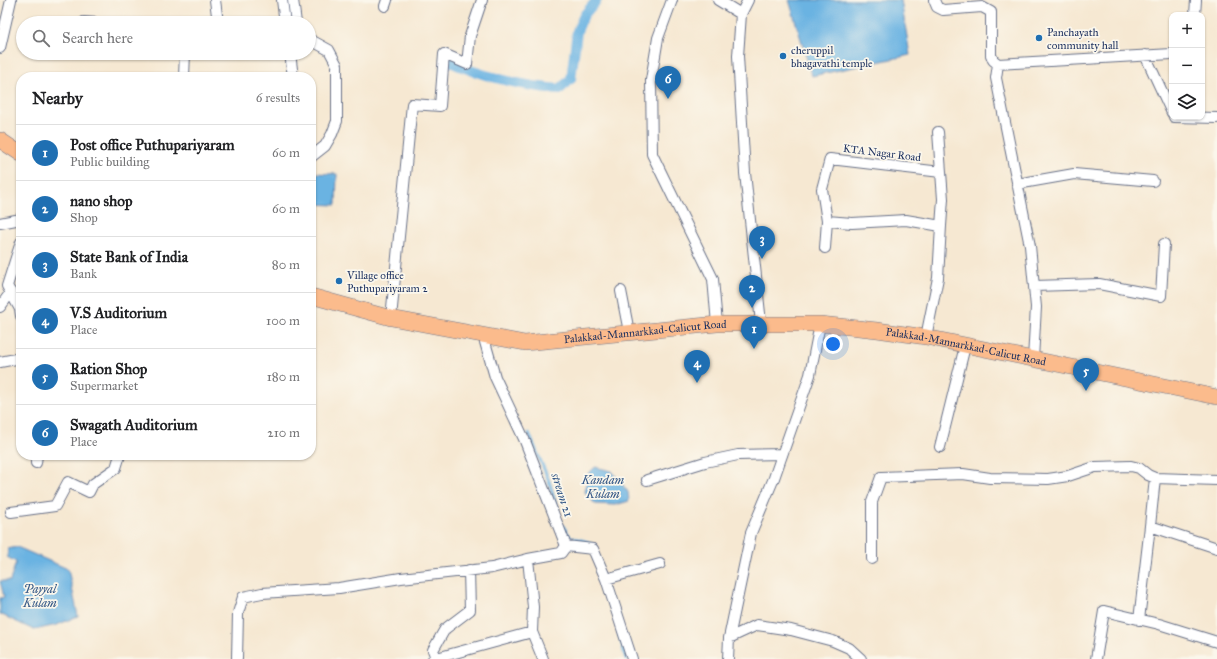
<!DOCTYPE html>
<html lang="en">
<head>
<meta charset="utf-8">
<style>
	body { margin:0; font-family:"IM FELL Great Primer",serif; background:#f2f2f2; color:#202124 }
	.controls { position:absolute; right:12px; top:12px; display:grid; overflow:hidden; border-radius:8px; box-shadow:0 1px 3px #0004 }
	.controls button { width:36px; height:36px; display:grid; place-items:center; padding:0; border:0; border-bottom:1px solid #e0e0e0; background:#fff; color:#202124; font:20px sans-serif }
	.you { position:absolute; left:833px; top:344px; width:14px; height:14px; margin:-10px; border:3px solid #fff; border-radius:50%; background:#1a73e8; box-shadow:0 0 0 6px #1a73e833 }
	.badge { display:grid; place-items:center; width:26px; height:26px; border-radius:50%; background:#1f6fb2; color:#fff; font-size:13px; font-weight:700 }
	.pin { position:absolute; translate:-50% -33px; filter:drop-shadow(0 1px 2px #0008) }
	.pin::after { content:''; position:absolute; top:21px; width:14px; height:12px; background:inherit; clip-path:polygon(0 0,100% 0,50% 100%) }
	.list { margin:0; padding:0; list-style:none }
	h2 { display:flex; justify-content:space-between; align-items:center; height:52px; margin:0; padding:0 16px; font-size:17px }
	h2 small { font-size:13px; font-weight:400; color:#757577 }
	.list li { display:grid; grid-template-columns:26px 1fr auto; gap:12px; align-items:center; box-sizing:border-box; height:56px; padding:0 16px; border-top:1px solid #e0e0e0 }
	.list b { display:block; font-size:15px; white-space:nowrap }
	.list p { margin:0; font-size:13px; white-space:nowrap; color:#757577 }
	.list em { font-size:13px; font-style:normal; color:#757577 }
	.icon { flex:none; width:22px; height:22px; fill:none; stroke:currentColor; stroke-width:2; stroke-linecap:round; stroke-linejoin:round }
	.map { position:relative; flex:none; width:1217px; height:659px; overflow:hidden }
	.search { position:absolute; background:#fff; box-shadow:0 1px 3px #0004; left:16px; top:16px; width:300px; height:44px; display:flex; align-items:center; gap:10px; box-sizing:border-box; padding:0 14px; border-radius:22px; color:#757577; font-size:15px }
	.panel { position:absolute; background:#fff; box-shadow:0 1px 3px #0004; left:16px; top:72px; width:300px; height:388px; border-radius:16px }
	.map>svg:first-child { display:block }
</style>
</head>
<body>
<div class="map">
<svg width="1217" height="659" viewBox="0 0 1217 659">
	<rect width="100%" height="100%" fill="#fbf7ec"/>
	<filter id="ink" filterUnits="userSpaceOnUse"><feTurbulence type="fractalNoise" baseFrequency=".025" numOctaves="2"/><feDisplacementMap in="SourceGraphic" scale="8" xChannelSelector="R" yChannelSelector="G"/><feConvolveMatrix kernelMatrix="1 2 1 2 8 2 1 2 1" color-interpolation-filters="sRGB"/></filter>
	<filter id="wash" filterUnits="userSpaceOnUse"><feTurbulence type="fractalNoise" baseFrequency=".012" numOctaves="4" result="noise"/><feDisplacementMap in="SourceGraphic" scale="16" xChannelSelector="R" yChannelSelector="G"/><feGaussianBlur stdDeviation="0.9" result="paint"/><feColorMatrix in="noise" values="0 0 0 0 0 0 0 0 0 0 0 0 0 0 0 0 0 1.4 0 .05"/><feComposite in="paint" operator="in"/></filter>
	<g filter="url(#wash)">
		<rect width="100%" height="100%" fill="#f6e8d2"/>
		<!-- water -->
		<path fill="#6ab3e2" stroke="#4271a0" d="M 789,0 L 901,0 L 910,55 L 812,76 Z
			M 313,173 L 337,174 L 336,205 L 311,204 Z
			M 595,467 L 612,471 L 628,492 L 629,501 L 615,505 L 595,504 L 585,492 L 588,474 Z
			M 17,547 L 68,569 L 78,616 L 57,625 L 34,630 L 0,614 L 0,598 L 4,597 L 0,581 L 10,581 L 16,562 L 7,557 L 8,549 Z"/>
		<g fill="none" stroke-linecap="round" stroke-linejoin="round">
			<!-- stream -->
			<path stroke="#6ab3e2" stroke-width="3" d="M 529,433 L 549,481 L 556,506
				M 563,526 L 570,537 L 588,542 L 594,546
				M 619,633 L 626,659"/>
			<!-- canal -->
			<path stroke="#6ab3e2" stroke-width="10" d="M 446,60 C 477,75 525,87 560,89 L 571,79 L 577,31 L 584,15 L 597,0"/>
		</g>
	</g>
	<g filter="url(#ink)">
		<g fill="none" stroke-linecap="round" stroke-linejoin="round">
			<!-- minor casing -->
			<g stroke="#687087" stroke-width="12">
				<path id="minor" d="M 215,0 L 218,23
					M 282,0 L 285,23
					M 293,0 L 296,23
					M 672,0 L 658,38 L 651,80 L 652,154 L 713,279 L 717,324
					M 718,0 L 741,14
					M 748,0 L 741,14 L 738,56 L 745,173 L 761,323
					M 934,0 L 937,7 L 943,10 L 982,7 L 991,12 L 991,55 L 993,60 L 998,64 L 996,78 L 1030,246 L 1036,307 L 1033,359
					M 385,6 L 387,0
					M 1195,15 L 1196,0
					M 84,22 L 97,23
					M 309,39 L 329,50 L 337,65 L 337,121 L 332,134 L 325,146 L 311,157
					M 0,48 L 11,0
					M 290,53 L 293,77
					M 1145,55 L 1172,113
					M 998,64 L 1172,54
					M 184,77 L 185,53
					M 1174,117 L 1217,118
					M 938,132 L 941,172
					M 1017,184 L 1074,174 L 1153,181
					M 0,223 L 21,219
					M 21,242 L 7,286 L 20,309 L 21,316
					M 825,248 L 827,221
					M 1034,286 L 1099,284 L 1161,296 L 1164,244
					M 621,291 L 629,332
					M 0,307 L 11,292
					M 391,318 L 412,104 L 440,106 L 444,54 L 467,64 L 470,36 L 482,0
					M 483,335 L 495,377 L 525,441 L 566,546 L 593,549 L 606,579 L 632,659
					M 926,337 L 938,278 L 941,226 L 906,220 L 852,223 L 827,221 L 822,189 L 830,159 L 941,172 L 943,199 L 941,226
					M 0,362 L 21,358
					M 940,447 L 965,346
					M 36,463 L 37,455
					M 647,480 L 705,462 L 738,455 L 782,454
					M 11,512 L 55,506 L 68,482 L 89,492 L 93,484 L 116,468 L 120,455
					M 1150,526 L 1155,478
					M 872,559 L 872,502 L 881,477 L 963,474 L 990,478 L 1048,479 L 1068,476 L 1095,467 L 1131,466 L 1139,468 L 1148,475 L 1155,478 L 1217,480
					M 606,579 L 660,564
					M 1139,620 L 1150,526 L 1217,548
					M 729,638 L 751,533 L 774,478 L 810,375 L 820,324
					M 436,658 L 433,650 L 445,629 L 470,610 L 469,570
					M 237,659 L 238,613 L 243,597 L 262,593 L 339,588 L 401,578 L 492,568 L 528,559
					M 433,659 L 532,632
					M 543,659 L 532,632 L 533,607 L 528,559 L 561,553 L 566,546
					M 728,659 L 729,638 L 757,625 L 791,630 L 833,641 L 849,648 L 861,659
					M 1096,659 L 1104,611 L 1159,624 L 1217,642"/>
			</g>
			<!-- highway casing -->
			<g stroke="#687087" stroke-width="16">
				<g id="highway">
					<path d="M 0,140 L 21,154"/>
					<path id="s1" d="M 311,296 L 391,318 L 525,343 L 717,324 L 820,324 L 877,330 L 926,337 L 1217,397"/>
				</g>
			</g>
			<!-- minor -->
			<use href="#minor" stroke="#fff" stroke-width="10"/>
			<!-- highway -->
			<use href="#highway" stroke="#fbbb8c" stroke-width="15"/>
		</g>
	</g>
	<!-- markers -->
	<g fill="#1f6fb2" stroke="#fbf7ec" stroke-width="1.5">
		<circle cx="1039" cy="38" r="4"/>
		<circle cx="783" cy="56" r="4"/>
		<circle cx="339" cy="281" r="4"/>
	</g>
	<g text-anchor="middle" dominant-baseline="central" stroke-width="3.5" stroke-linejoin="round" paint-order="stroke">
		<!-- poi labels -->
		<g font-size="11" fill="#1b2f5e" stroke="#fbf7ec" text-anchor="start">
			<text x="1047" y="32">Panchayath<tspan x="1047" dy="13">community hall</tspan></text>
			<text x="791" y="50">cheruppil<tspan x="791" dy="13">bhagavathi temple</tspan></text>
			<text x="347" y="275">Village office<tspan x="347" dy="13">Puthupariyaram 2</tspan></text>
		</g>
		<!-- street labels -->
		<g font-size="11" fill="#1b2f5e" stroke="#fbf7ec">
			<text transform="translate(882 153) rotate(7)">KTA Nagar Road</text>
			<text stroke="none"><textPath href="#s1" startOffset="340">Palakkad-Mannarkkad-Calicut Road</textPath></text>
			<text stroke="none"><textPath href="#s1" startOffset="663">Palakkad-Mannarkkad-Calicut Road</textPath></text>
		</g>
		<!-- water labels -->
		<g font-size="12" font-style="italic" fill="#335786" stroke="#fbf7ec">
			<text x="603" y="480">Kandam<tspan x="603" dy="14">Kulam</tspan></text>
			<text transform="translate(562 495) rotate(72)">stream 21</text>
			<text x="40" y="589">Payyal<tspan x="40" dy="14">Kulam</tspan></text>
		</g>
	</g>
</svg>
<div class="controls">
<button>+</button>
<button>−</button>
<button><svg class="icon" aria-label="layers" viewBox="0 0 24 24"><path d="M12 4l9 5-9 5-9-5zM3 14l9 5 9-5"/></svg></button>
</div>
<div class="you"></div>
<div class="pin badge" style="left:754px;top:349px">1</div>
<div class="pin badge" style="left:752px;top:308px">2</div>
<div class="pin badge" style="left:762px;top:259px">3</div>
<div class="pin badge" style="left:697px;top:383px">4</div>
<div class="pin badge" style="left:1086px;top:391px">5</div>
<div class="pin badge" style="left:668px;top:99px">6</div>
<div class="search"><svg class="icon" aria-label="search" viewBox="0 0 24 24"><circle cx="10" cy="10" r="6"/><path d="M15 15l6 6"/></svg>Search here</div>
<section class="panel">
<h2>Nearby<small>6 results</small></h2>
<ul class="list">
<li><span class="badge">1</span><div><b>Post office Puthupariyaram</b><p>Public building</p></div><em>60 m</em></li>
<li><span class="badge">2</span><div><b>nano shop</b><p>Shop</p></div><em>60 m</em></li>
<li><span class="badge">3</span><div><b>State Bank of India</b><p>Bank</p></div><em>80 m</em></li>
<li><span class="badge">4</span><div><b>V.S Auditorium</b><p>Place</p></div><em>100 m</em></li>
<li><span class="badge">5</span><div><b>Ration Shop</b><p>Supermarket</p></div><em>180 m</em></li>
<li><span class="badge">6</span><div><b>Swagath Auditorium</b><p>Place</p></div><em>210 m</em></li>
</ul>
</section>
</div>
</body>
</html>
